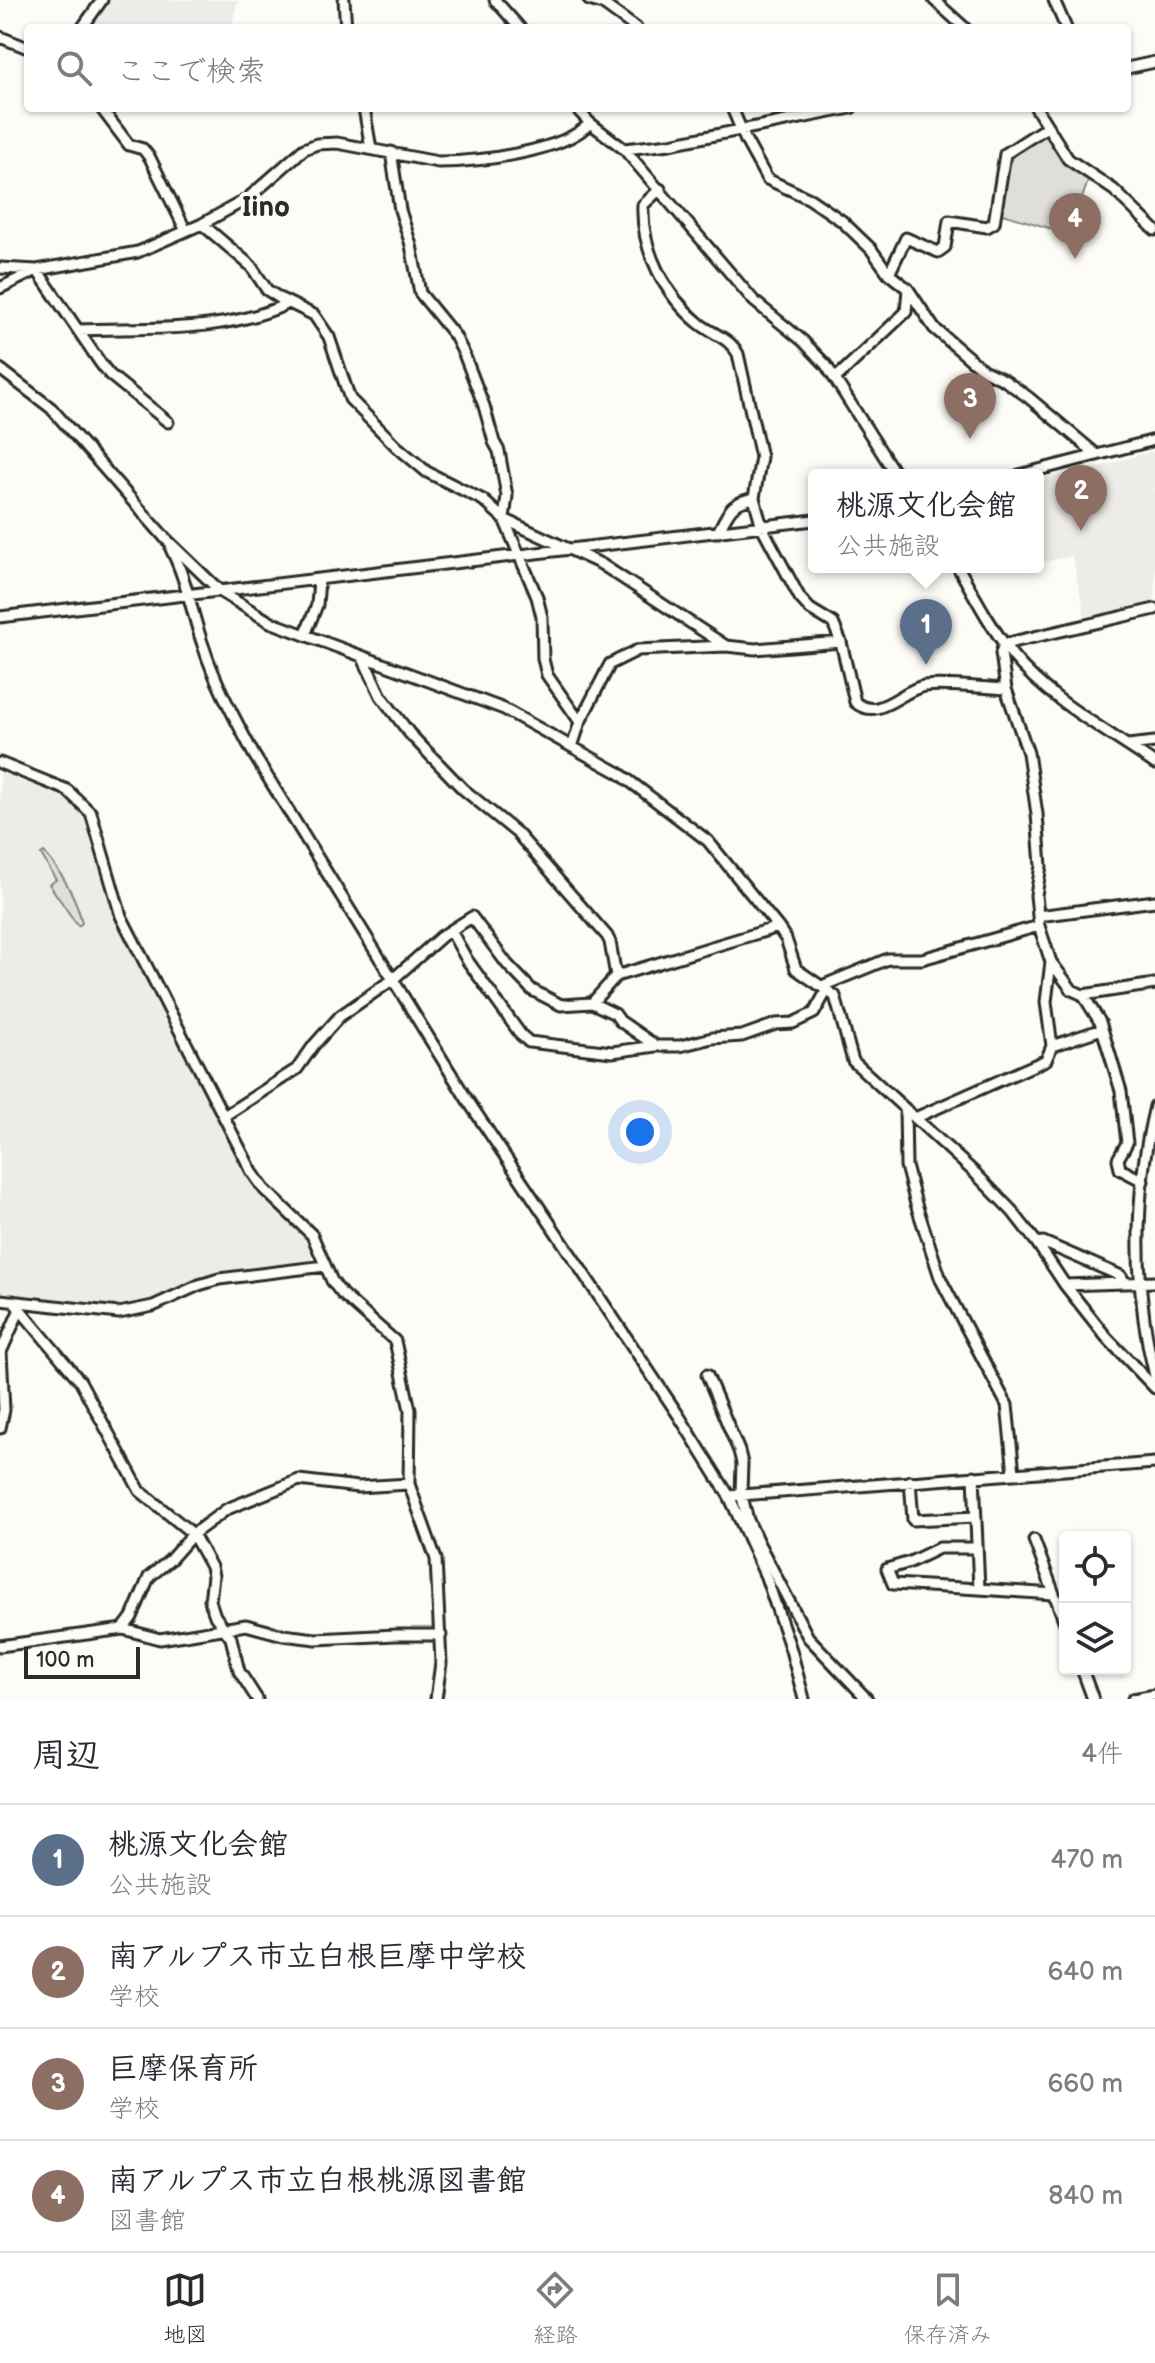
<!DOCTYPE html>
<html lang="ja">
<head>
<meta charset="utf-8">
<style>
	body { margin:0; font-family:"Balsamiq Sans","Klee One",sans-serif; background:#f7f7f7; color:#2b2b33 }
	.controls { position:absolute; right:24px; bottom:24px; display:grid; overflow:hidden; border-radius:8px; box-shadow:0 2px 6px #0004 }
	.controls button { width:72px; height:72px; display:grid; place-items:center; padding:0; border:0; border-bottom:2px solid #e1e1e2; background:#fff; color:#2b2b33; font:40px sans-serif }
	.scale { position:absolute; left:24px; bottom:20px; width:116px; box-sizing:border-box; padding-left:8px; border:4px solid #2b2b2b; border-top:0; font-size:22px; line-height:28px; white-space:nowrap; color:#2b2b2b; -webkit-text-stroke:6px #fdfcf7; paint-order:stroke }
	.you { position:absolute; left:640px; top:1132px; width:28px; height:28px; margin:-20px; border:6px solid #fff; border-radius:50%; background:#1a73e8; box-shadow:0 0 0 12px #1a73e833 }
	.badge { display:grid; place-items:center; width:52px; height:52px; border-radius:50%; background:#2b2b2b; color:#fff; font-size:26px; font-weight:700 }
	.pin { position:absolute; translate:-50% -66px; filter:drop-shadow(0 2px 4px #0008) }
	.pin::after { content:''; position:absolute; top:42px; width:28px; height:24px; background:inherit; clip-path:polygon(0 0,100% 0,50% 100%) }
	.popup { position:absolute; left:808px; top:469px; width:236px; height:104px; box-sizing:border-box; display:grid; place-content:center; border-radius:8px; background:#fff; filter:drop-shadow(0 2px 6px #0005); font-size:26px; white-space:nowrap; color:#7c7c81 }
	.popup b { font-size:30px; color:#2b2b33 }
	.popup::after { content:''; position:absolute; left:50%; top:100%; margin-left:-16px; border:16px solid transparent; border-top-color:#fff }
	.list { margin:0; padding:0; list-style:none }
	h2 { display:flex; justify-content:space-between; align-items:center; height:104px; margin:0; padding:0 32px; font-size:34px }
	h2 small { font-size:26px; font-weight:400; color:#7c7c81 }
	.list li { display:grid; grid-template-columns:52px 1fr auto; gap:24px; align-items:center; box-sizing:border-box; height:112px; padding:0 32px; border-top:2px solid #e1e1e2 }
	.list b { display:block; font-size:30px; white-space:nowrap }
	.list p { margin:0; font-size:26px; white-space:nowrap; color:#7c7c81 }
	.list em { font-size:26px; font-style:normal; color:#7c7c81 }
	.icon { flex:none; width:44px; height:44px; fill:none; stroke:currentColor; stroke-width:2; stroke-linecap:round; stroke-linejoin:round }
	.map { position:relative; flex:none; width:1155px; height:1699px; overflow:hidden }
	.search { position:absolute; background:#fff; box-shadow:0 2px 6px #0004; left:24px; right:24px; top:24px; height:88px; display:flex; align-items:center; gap:20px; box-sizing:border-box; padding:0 28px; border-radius:8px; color:#7c7c81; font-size:30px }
	.sheet { height:552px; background:#fff }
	nav { display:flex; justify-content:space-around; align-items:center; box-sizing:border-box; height:112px; border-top:2px solid #e1e1e2; background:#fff; font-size:22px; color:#7c7c81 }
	nav a { display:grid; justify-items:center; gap:4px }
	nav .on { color:#2b2b2b }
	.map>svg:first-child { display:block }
</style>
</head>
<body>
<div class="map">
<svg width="1155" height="1699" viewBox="0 0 1155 1699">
	<rect width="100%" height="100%" fill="#fdfcf7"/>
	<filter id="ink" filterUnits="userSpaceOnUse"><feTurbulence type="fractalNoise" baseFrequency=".0125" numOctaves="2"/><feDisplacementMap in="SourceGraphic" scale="16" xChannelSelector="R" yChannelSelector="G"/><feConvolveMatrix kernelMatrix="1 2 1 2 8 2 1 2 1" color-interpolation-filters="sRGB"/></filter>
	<g filter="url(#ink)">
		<!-- built -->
		<path fill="#edece8" d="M 106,0 L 238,0 L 231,28 L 87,28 Z
			M 1155,450 L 1155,605 L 1127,612 L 1085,616 L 1072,556 L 1038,563 L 1038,479 L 1096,468 Z
			M 0,769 L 65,798 L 85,817 L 113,917 L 250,1182 L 308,1238 L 314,1256 L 307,1263 L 218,1274 L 192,1282 L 150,1301 L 127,1307 L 108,1307 L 26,1296 L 0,1295 Z"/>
		<!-- green -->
		<path fill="#dfdeda" stroke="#858482" stroke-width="2" d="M 1047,127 L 1068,159 L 1091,173 L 1069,234 L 996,212 L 1005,154 Z
			M 44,852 C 62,873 76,896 82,923 L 78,926 L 49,884 L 56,880 L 41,854 Z"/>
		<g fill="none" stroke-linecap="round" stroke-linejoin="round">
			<!-- minor casing -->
			<g stroke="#2b2b2b" stroke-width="15">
				<path id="minor" d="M 344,0 L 346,28
					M 495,0 L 520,28
					M 589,0 L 603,4 L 636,28
					M 934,0 L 965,28
					M 1054,0 L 1066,28
					M 82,28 L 102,0
					M 0,37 L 28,48
					M 1127,68 L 1155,62
					M 101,108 L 129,145 L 143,149 L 150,158 L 186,231
					M 364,108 L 371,149
					M 576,108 L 590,123 L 624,149 L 754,301 L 803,341 L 826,365 L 896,475
					M 732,108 L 746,141 L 767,179 L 810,199 L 842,221 L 871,249 L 889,274 L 908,289 L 934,328 L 983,370 L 1004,380 L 1028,397 L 1097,455
					M 1036,108 L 1068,159 L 1114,190 L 1155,230
					M 624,149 L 670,144 L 851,108
					M 391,152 L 400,210 L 411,245 L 420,293 L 455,336 L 464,354 L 484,406 L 494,442 L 499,451 L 507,496 L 504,519 L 537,597 L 542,617 L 543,659 L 547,675 L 580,722
					M 660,189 L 643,205 C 641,250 665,296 700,324 C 714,335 730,338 738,354 L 761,457 L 754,498 L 762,527 L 800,598 L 810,609 L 833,623 L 841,642 L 855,702 C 878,722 901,690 924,686 C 945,683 983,688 1006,689
					M 202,224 L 251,266 L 267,290 L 281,299 L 314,315 L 329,337 L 350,399 L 396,446 L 427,472 L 483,500 L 504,519 L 601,564 L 726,646 L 755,649 L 841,642
					M 0,268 L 37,270 L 101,364 L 110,375 L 168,422
					M 889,274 L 906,238 L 938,252 L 945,247 L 949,221 L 987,227 L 994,223 L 1005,154 L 1047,127
					M 0,288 L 37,270 L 138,252 L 202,224 L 247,199 L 304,149 L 317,144 L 337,143 L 438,162 C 477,162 564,152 590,123
					M 78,330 C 149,327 224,334 289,303
					M 0,369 L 51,408 L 166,539 L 221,592 L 270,622 L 504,709 L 619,773 L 708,841 L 778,927 L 786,939 L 796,969 L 835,996 L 853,1061 L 975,1173 L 1012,1211 L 1037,1243 L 1065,1285 L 1107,1338 L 1155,1388
					M 836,378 L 906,312 L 908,289
					M 1019,475 L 1155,440
					M 718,532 C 729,511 730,503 754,498
					M 171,549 C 187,580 192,615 204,648 C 216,685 236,720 254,755 L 468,1101 L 679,1416 L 729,1496 L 766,1577 L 791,1650 L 804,1699
					M 958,567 C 975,597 992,629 1013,656 C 1051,702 1107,730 1155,764
					M 0,617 L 814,520
					M 305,635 L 317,605 L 319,580
					M 1004,644 L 1001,653 L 1006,689 L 1028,753 L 1037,814 L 1041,866 L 1036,895 L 1039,926 L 1051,962 L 1072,990 L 1083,995 L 1155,984
					M 1004,644 L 1155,609
					M 362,656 L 381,696 L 410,734 L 463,789 L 517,833 L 607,936 L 610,942 L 616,976
					M 1128,745 L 1155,742
					M 572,747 L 580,722 L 610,664 L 638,650 L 726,646
					M 0,763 L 67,790 L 91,813 L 121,916 L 252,1172 L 264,1189 L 312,1235 L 332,1281 L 342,1294 L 395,1341 L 410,1410 L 409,1484 L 436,1559 L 441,1663 L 436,1699
					M 1038,916 L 1155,901
					M 451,931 L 467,960 L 521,1035 L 529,1042 L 612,1052 L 656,1046
					M 1051,962 L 1046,1002 L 1052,1046
					M 822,986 L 888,959 L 922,959 L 1039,926
					M 1083,995 L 1100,1022 L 1121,1091 L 1127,1143 L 1118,1159 L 1120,1169 L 1143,1181
					M 592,1003 L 616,976 L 778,927
					M 1155,1106 C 1134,1193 1133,1289 1155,1376
					M 905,1109 L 906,1166 L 916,1204 L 941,1280 L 1007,1405 L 1014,1473
					M 224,1116 L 297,1069 L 314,1045 L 340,1016 L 392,980 L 442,936 L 472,917 L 507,964 L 532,990 L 561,1005 L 592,1003 L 615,1014 L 620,1021 L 656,1046 L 680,1046 L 712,1038 L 742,1036 L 776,1024 L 793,1023 L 814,1013 L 827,990
					M 915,1118 L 1046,1060 L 1052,1046 L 1102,1029
					M 1037,1243 L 1043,1242 L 1121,1276 L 1125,1283
					M 1065,1285 L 1155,1282
					M 0,1300 L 119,1313 L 153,1306 L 199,1285 L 219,1279 L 325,1266
					M 13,1301 L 80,1381 L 140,1491 L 193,1534 L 211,1567 L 213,1576 L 210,1601 L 215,1616 L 231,1638 L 239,1671 L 257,1699
					M 707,1375 L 739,1451 L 742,1463 L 741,1493 L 748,1520 L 758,1542 L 808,1637 L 867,1699
					M 0,1428 L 4,1410 L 1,1352 L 20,1309
					M 974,1476 L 979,1589 L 1054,1594
					M 910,1481 L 913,1520 L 976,1517
					M 729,1496 L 1155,1463
					M 1034,1540 L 1065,1623
					M 977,1548 L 939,1548 L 910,1562 L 887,1569 L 893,1584 L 979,1589
					M 123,1629 L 132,1617 L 149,1577 L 170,1560 L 193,1534 L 227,1509 L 299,1480 L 358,1487 L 409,1484
					M 0,1646 L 123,1629 L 160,1639 L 246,1625 L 283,1635 L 316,1639 L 396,1635 L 441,1635
					M 1082,1669 L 1093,1699
					M 1133,1699 L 1155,1695"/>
			</g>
			<!-- minor -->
			<use href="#minor" stroke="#fdfcf7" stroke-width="9"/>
		</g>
	</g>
	<g text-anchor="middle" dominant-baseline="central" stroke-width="8" stroke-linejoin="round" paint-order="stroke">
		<!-- quarter labels -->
		<g font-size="28" font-weight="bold" fill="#2b2b2b" stroke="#fdfcf7">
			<text x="266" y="207">Iino</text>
		</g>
	</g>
</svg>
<div class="controls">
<button><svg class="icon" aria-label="locate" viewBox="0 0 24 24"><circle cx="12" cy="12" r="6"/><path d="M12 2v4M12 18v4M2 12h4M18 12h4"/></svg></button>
<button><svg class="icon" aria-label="layers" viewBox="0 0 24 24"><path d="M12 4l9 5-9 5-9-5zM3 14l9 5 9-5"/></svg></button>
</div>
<div class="scale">100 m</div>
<div class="you"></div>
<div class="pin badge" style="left:926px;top:665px;background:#5c6f8a">1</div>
<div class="popup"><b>桃源文化会館</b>公共施設</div>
<div class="pin badge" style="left:1081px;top:531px;background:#8d6e63">2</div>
<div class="pin badge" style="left:970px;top:439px;background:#8d6e63">3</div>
<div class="pin badge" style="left:1075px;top:259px;background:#8d6e63">4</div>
<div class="search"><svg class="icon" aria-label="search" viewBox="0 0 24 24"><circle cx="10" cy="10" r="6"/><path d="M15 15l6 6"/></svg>ここで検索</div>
</div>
<section class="sheet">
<h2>周辺<small>4件</small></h2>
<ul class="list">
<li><span class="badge" style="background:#5c6f8a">1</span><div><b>桃源文化会館</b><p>公共施設</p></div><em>470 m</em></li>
<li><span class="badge" style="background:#8d6e63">2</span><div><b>南アルプス市立白根巨摩中学校</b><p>学校</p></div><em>640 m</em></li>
<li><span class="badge" style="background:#8d6e63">3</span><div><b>巨摩保育所</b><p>学校</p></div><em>660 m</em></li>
<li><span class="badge" style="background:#8d6e63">4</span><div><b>南アルプス市立白根桃源図書館</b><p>図書館</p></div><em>840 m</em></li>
</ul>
</section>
<nav>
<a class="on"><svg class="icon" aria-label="map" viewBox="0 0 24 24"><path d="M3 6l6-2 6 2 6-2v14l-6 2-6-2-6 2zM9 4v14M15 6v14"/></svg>地図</a>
<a><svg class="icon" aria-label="directions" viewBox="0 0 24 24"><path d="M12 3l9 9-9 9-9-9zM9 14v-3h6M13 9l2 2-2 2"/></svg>経路</a>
<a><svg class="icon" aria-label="saved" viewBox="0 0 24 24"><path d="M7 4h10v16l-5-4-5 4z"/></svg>保存済み</a>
</nav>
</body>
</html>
